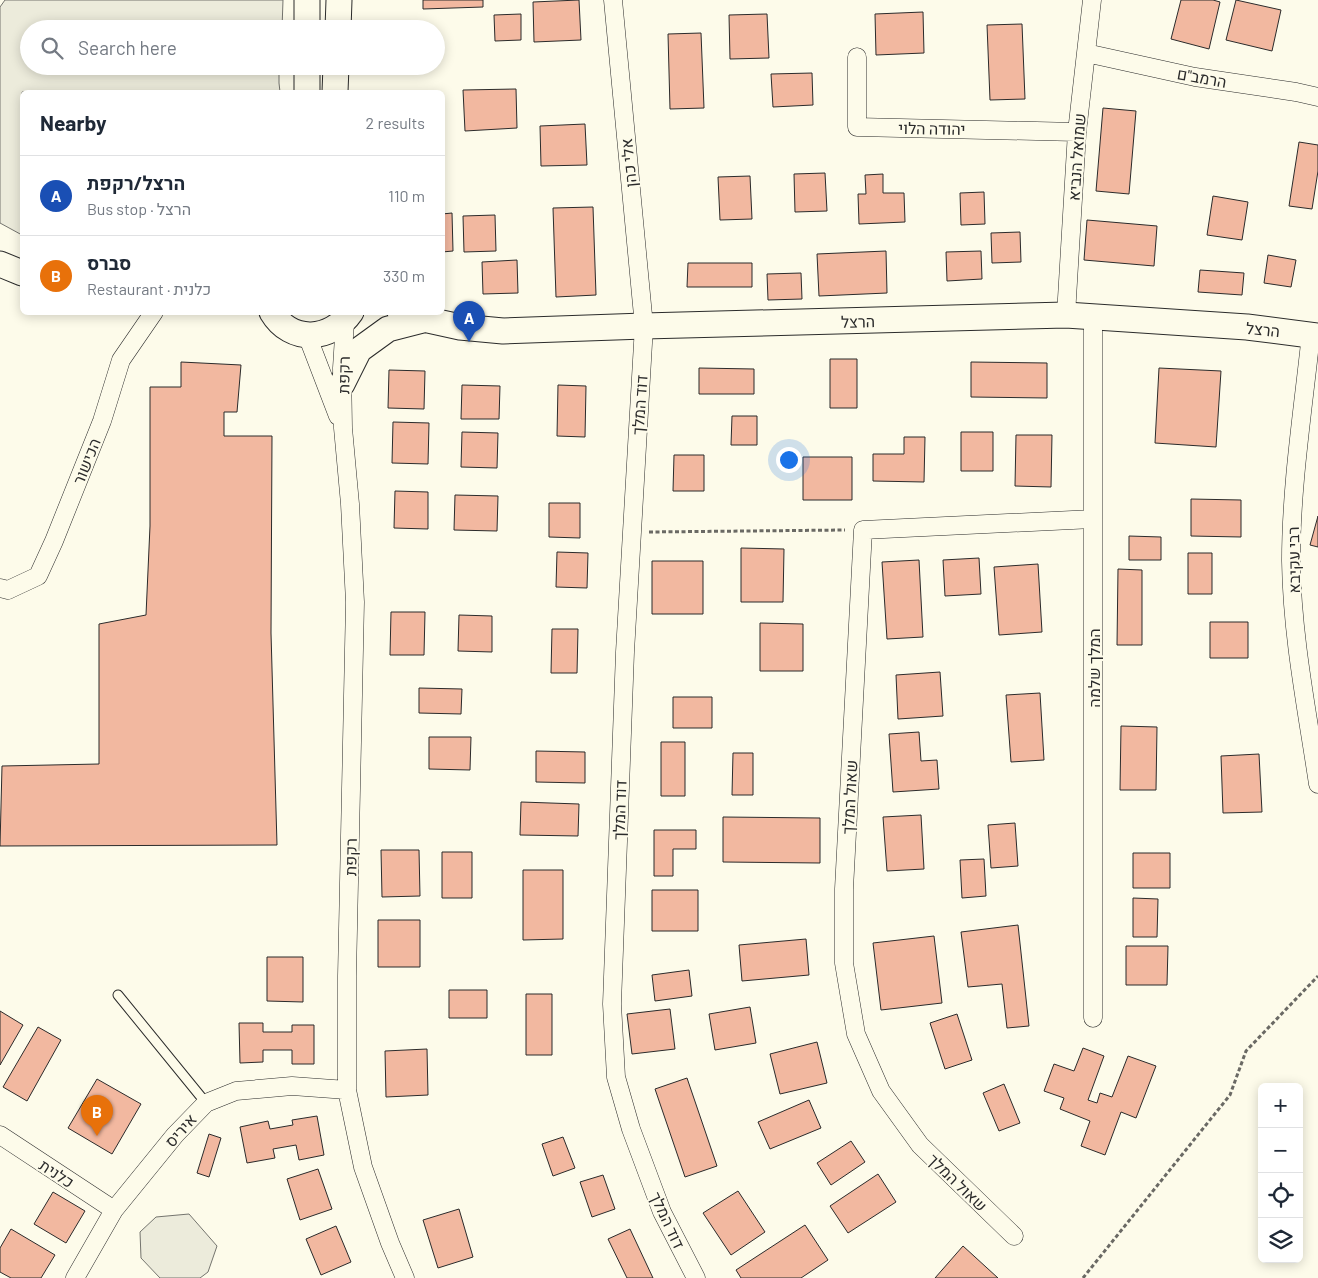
<!DOCTYPE html>
<html lang="en">
<head>
<meta charset="utf-8">
<style>
	body { margin:0; font-family:Barlow,Heebo,sans-serif; background:#f6f6f7; color:#1f2937 }
	.controls { position:absolute; right:15px; bottom:15px; display:grid; overflow:hidden; border-radius:8px; box-shadow:0 2px 12px #0003 }
	.controls button { width:45px; height:45px; display:grid; place-items:center; padding:0; border:0; border-bottom:1px solid #e0e1e3; background:#fff; color:#1f2937; font:25px sans-serif }
	.you { position:absolute; left:788px; top:459px; width:18px; height:18px; margin:-12px; border:4px solid #fff; border-radius:50%; background:#1a73e8; box-shadow:0 0 0 8px #1a73e833 }
	.badge { display:grid; place-items:center; width:32px; height:32px; border-radius:50%; background:#1a73e8; color:#fff; font-size:16px; font-weight:700 }
	.pin { position:absolute; translate:-50% -41px; filter:drop-shadow(0 1px 2px #0008) }
	.pin::after { content:''; position:absolute; top:26px; width:18px; height:15px; background:inherit; clip-path:polygon(0 0,100% 0,50% 100%) }
	.list { margin:0; padding:0; list-style:none }
	h2 { display:flex; justify-content:space-between; align-items:center; height:65px; margin:0; padding:0 20px; font-size:21px }
	h2 small { font-size:16px; font-weight:400; color:#747a83 }
	.list li { display:grid; grid-template-columns:32px 1fr auto; gap:15px; align-items:center; box-sizing:border-box; height:80px; padding:0 20px; border-top:1px solid #e0e1e3 }
	.list b { display:block; font-size:19px; white-space:nowrap }
	.list p { margin:0; font-size:16px; white-space:nowrap; color:#747a83 }
	.list em { font-size:16px; font-style:normal; color:#747a83 }
	.icon { flex:none; width:28px; height:28px; fill:none; stroke:currentColor; stroke-width:2; stroke-linecap:round; stroke-linejoin:round }
	.map { position:relative; flex:none; width:1318px; height:1278px; overflow:hidden }
	.search { position:absolute; background:#fff; box-shadow:0 2px 12px #0003; left:20px; top:20px; width:425px; height:55px; display:flex; align-items:center; gap:12px; box-sizing:border-box; padding:0 18px; border-radius:28px; color:#747a83; font-size:19px }
	.panel { position:absolute; background:#fff; box-shadow:0 2px 12px #0003; left:20px; top:90px; width:425px; height:225px; border-radius:8px }
	.map>svg:first-child { display:block }
</style>
</head>
<body>
<div class="map">
<svg width="1318" height="1278" viewBox="0 0 1318 1278">
	<rect width="100%" height="100%" fill="#fdfbea"/>
	<!-- green -->
	<path fill="#ecebdb" stroke="#74746e" d="M 5,0 L 283,0 L 282,29 L 29,29 L 29,66 L 279,66 L 279,83 L 280,92 L 22,92 L 22,235 L 0,223 L 0,7 Z
		M 189,1214 L 217,1246 L 208,1272 L 200,1278 L 160,1278 L 141,1258 L 140,1232 L 156,1217 Z"/>
	<!-- building -->
	<path fill="#f2b8a0" stroke="#2b2b2b" d="M 423,0 L 483,0 L 483,7 L 423,9 Z
		M 579,0 L 581,40 L 534,42 L 533,2 Z
		M 1181,0 L 1213,0 L 1220,2 L 1209,49 L 1171,39 Z
		M 1236,0 L 1281,10 L 1272,51 L 1226,40 Z
		M 923,12 L 924,53 L 876,55 L 875,14 Z
		M 521,14 L 521,40 L 495,41 L 494,15 Z
		M 767,14 L 769,58 L 730,59 L 729,15 Z
		M 1022,24 L 1025,99 L 990,100 L 987,25 Z
		M 701,33 L 704,108 L 670,109 L 668,34 Z
		M 812,73 L 813,105 L 773,107 L 771,74 Z
		M 516,89 L 517,128 L 465,131 L 463,90 Z
		M 1103,108 L 1136,111 L 1129,194 L 1096,191 Z
		M 585,124 L 587,165 L 541,166 L 540,126 Z
		M 1299,142 L 1318,145 L 1318,171 L 1312,209 L 1289,206 Z
		M 825,173 L 827,211 L 795,212 L 794,174 Z
		M 883,174 L 883,193 L 904,193 L 905,222 L 859,224 L 858,194 L 866,194 L 865,175 Z
		M 750,176 L 752,219 L 720,220 L 718,177 Z
		M 984,192 L 985,224 L 961,225 L 960,193 Z
		M 1213,196 L 1248,202 L 1242,240 L 1207,235 Z
		M 593,207 L 596,295 L 556,297 L 553,208 Z
		M 452,213 L 453,251 L 442,252 L 442,214 Z
		M 495,215 L 496,251 L 464,252 L 463,216 Z
		M 1087,220 L 1157,226 L 1154,266 L 1084,260 Z
		M 1020,232 L 1021,262 L 992,263 L 991,233 Z
		M 886,251 L 887,293 L 819,296 L 817,254 Z
		M 981,251 L 982,279 L 947,281 L 946,252 Z
		M 1268,255 L 1296,260 L 1291,287 L 1264,283 Z
		M 517,260 L 518,293 L 483,294 L 482,262 Z
		M 688,263 L 752,263 L 752,287 L 687,287 Z
		M 1200,270 L 1244,273 L 1242,295 L 1198,292 Z
		M 801,273 L 802,299 L 768,300 L 767,274 Z
		M 830,359 L 857,359 L 857,408 L 830,408 Z
		M 181,362 L 241,365 L 237,412 L 224,412 L 224,436 L 272,436 L 271,633 L 277,845 L 0,846 L 2,766 L 99,764 L 99,624 L 146,615 L 150,526 L 150,387 L 181,387 Z
		M 971,362 L 1047,363 L 1047,398 L 971,397 Z
		M 699,368 L 754,369 L 754,394 L 699,394 Z
		M 1159,368 L 1221,371 L 1216,447 L 1155,443 Z
		M 389,370 L 425,371 L 424,409 L 388,408 Z
		M 462,385 L 500,386 L 499,419 L 461,419 Z
		M 558,385 L 586,386 L 585,437 L 557,436 Z
		M 732,416 L 757,416 L 757,445 L 731,445 Z
		M 393,422 L 429,423 L 428,464 L 392,463 Z
		M 462,432 L 498,433 L 497,468 L 461,467 Z
		M 961,432 L 993,432 L 993,471 L 961,471 Z
		M 1016,435 L 1052,435 L 1051,487 L 1015,486 Z
		M 904,437 L 925,437 L 924,482 L 873,481 L 873,454 L 904,454 Z
		M 674,455 L 704,455 L 704,491 L 673,491 Z
		M 803,457 L 852,457 L 852,500 L 803,500 Z
		M 395,491 L 428,492 L 428,529 L 394,528 Z
		M 455,495 L 498,496 L 497,531 L 454,530 Z
		M 1191,499 L 1241,500 L 1241,537 L 1191,536 Z
		M 549,503 L 580,503 L 580,538 L 549,537 Z
		M 1318,516 L 1318,547 L 1310,545 Z
		M 1129,536 L 1161,537 L 1161,560 L 1129,560 Z
		M 741,548 L 784,549 L 783,602 L 741,602 Z
		M 557,552 L 588,553 L 587,588 L 556,587 Z
		M 1188,553 L 1212,553 L 1212,594 L 1188,594 Z
		M 979,558 L 981,594 L 945,596 L 943,560 Z
		M 919,560 L 923,637 L 887,639 L 882,562 Z
		M 652,561 L 703,561 L 703,614 L 652,614 Z
		M 1038,564 L 1042,632 L 999,635 L 994,567 Z
		M 1118,569 L 1142,570 L 1142,645 L 1117,645 Z
		M 391,612 L 425,612 L 424,655 L 390,655 Z
		M 459,615 L 492,616 L 492,652 L 458,651 Z
		M 1210,622 L 1248,622 L 1248,658 L 1210,658 Z
		M 760,623 L 803,624 L 803,671 L 760,671 Z
		M 552,629 L 578,629 L 577,673 L 551,673 Z
		M 940,672 L 943,716 L 898,719 L 896,675 Z
		M 419,688 L 462,689 L 461,714 L 419,713 Z
		M 1040,693 L 1044,760 L 1011,762 L 1006,695 Z
		M 673,697 L 712,697 L 712,728 L 673,728 Z
		M 1121,726 L 1157,727 L 1156,790 L 1120,790 Z
		M 919,732 L 921,761 L 937,760 L 939,789 L 893,792 L 889,734 Z
		M 429,737 L 471,737 L 470,770 L 429,769 Z
		M 661,742 L 685,742 L 685,796 L 661,796 Z
		M 536,751 L 585,752 L 585,783 L 536,782 Z
		M 733,753 L 753,753 L 753,795 L 732,795 Z
		M 1259,754 L 1262,812 L 1223,813 L 1221,756 Z
		M 521,802 L 579,804 L 578,836 L 520,835 Z
		M 921,815 L 924,869 L 887,871 L 883,817 Z
		M 723,817 L 820,818 L 820,863 L 723,862 Z
		M 1015,823 L 1018,866 L 991,868 L 988,825 Z
		M 654,830 L 696,830 L 696,849 L 673,849 L 673,876 L 654,876 Z
		M 381,850 L 419,850 L 420,896 L 382,897 Z
		M 442,852 L 472,852 L 472,898 L 442,898 Z
		M 1133,853 L 1170,853 L 1170,888 L 1133,888 Z
		M 984,859 L 986,896 L 962,898 L 960,860 Z
		M 523,870 L 563,870 L 563,939 L 523,940 Z
		M 652,890 L 698,890 L 698,931 L 652,931 Z
		M 1133,898 L 1158,899 L 1157,937 L 1133,937 Z
		M 378,920 L 420,920 L 420,967 L 378,967 Z
		M 1018,925 L 1029,1026 L 1007,1028 L 1002,984 L 968,987 L 961,932 Z
		M 934,936 L 942,1003 L 881,1010 L 873,943 Z
		M 806,939 L 809,975 L 742,981 L 739,945 Z
		M 1126,946 L 1168,946 L 1167,985 L 1126,985 Z
		M 267,957 L 303,957 L 303,1002 L 267,1001 Z
		M 689,970 L 692,996 L 655,1001 L 652,975 Z
		M 449,990 L 487,990 L 487,1018 L 449,1018 Z
		M 526,994 L 552,994 L 552,1055 L 526,1055 Z
		M 750,1007 L 756,1043 L 715,1050 L 709,1014 Z
		M 670,1009 L 675,1049 L 632,1054 L 627,1014 Z
		M 0,1011 L 23,1025 L 0,1065 Z
		M 957,1014 L 972,1060 L 945,1069 L 930,1023 Z
		M 239,1023 L 263,1023 L 263,1032 L 292,1032 L 292,1025 L 314,1025 L 314,1064 L 292,1064 L 292,1050 L 263,1050 L 263,1062 L 240,1063 Z
		M 38,1027 L 61,1040 L 27,1101 L 3,1087 Z
		M 817,1042 L 827,1083 L 780,1094 L 770,1054 Z
		M 1083,1048 L 1104,1056 L 1088,1100 L 1097,1103 L 1100,1093 L 1112,1097 L 1128,1056 L 1156,1066 L 1136,1118 L 1121,1112 L 1105,1155 L 1081,1146 L 1090,1121 L 1060,1109 L 1064,1098 L 1044,1091 L 1054,1064 L 1074,1071 Z
		M 427,1049 L 428,1095 L 386,1097 L 385,1051 Z
		M 687,1078 L 717,1166 L 685,1177 L 655,1089 Z
		M 97,1079 L 141,1104 L 112,1154 L 68,1128 Z
		M 1004,1084 L 1020,1123 L 999,1131 L 983,1093 Z
		M 809,1100 L 821,1128 L 770,1149 L 758,1122 Z
		M 317,1116 L 324,1155 L 299,1160 L 296,1145 L 273,1149 L 275,1158 L 247,1163 L 240,1127 L 268,1121 L 270,1129 L 293,1125 L 292,1120 Z
		M 209,1134 L 221,1138 L 209,1177 L 197,1173 Z
		M 563,1137 L 575,1168 L 553,1176 L 542,1144 Z
		M 851,1141 L 865,1162 L 831,1185 L 817,1163 Z
		M 318,1169 L 332,1209 L 300,1220 L 287,1179 Z
		M 878,1174 L 896,1202 L 848,1233 L 830,1206 Z
		M 603,1175 L 615,1209 L 592,1217 L 580,1182 Z
		M 738,1191 L 765,1232 L 731,1255 L 703,1213 Z
		M 53,1192 L 85,1211 L 66,1243 L 34,1224 Z
		M 459,1209 L 473,1257 L 438,1268 L 423,1220 Z
		M 805,1225 L 828,1260 L 801,1278 L 741,1278 L 736,1270 Z
		M 336,1226 L 351,1262 L 321,1275 L 306,1239 Z
		M 11,1229 L 55,1255 L 41,1278 L 11,1278 L 0,1272 L 0,1248 Z
		M 630,1229 L 653,1278 L 627,1278 L 608,1239 Z
		M 963,1246 L 998,1278 L 935,1278 Z"/>
	<g fill="none" stroke-linecap="round" stroke-linejoin="round">
		<!-- lane casing -->
		<g stroke="#2b2b2b" stroke-width="11">
			<path id="lane" d="M 118,995 L 206,1103"/>
		</g>
		<!-- street casing -->
		<g stroke="#2b2b2b" stroke-width="19">
			<path id="street" d="M 613,0 L 644,326 L 625,652 L 612,1004 L 616,1077 L 631,1129 L 662,1212 L 696,1278
				M 1086,53 L 1195,77 L 1296,92 L 1318,97
				M 857,57 L 857,127 L 1077,132
				M 1066,315 L 1077,132 L 1092,0
				M 345,321 L 342,368 L 343,428 L 350,504 L 355,602 L 347,976 L 347,1090 L 363,1167 L 390,1243 L 405,1278
				M 1311,334 C 1303,410 1291,486 1291,561 C 1292,636 1307,710 1318,784
				M 307,335 L 338,416
				M 0,588 L 8,590 L 38,576 L 54,541 L 102,421 L 121,360 L 154,312
				M 1093,1018 L 1093,318
				M 0,1135 L 114,1210
				M 1014,1236 L 920,1145 L 881,1091 L 856,1034 L 844,963 L 844,889 L 863,530 L 1093,519
				M 75,1278 L 114,1210 L 175,1135 L 206,1103 L 236,1091 L 292,1086 L 347,1090"/>
		</g>
		<!-- secondary casing -->
		<g stroke="#2b2b2b" stroke-width="27">
			<path id="secondary" d="M 307,0 L 307,29
				M 338,29 L 339,0
				M 307,66 L 307,92
				M 335,92 L 336,66
				M 0,264 L 22,273
				M 272,312 C 291,344 331,341 351,312
				M 400,312 L 410,316 L 460,327 L 503,331 L 644,326 L 1066,315 L 1247,327 L 1318,336
				M 342,384 L 359,350 L 388,329 L 423,320"/>
		</g>
		<!-- path -->
		<path stroke="#6a6964" stroke-width="3" stroke-dasharray="4 2.5" stroke-linecap="butt" d="M 649,532 L 845,530
			M 1083,1278 L 1230,1095 L 1246,1051 L 1318,976"/>
		<!-- lane -->
		<use href="#lane" stroke="#fdfbea" stroke-width="9"/>
		<!-- street -->
		<use href="#street" stroke="#fdfbea" stroke-width="18"/>
		<!-- secondary -->
		<use href="#secondary" stroke="#fdfbea" stroke-width="25"/>
	</g>
	<g text-anchor="middle" dominant-baseline="central" stroke-width="4" stroke-linejoin="round" paint-order="stroke">
		<!-- street labels -->
		<g font-size="16" fill="#2b2b2b" stroke="#fdfbea">
			<text transform="translate(1202 77) rotate(10)">הרמב"ם</text>
			<text transform="translate(932 128) rotate(1)">יהודה הלוי</text>
			<text transform="translate(1076 157) rotate(-86)">שמואל הנביא</text>
			<text transform="translate(628 163) rotate(-96)">אלי כהן</text>
			<text transform="translate(858 321) rotate(-1)">הרצל</text>
			<text transform="translate(1263 329) rotate(6)">הרצל</text>
			<text transform="translate(343 375) rotate(-89)">רקפת</text>
			<text transform="translate(639 405) rotate(-86)">דוד המלך</text>
			<text transform="translate(86 461) rotate(-68)">הכישור</text>
			<text transform="translate(1293 560) rotate(-91)">רבי עקיבא</text>
			<text transform="translate(1093 668) rotate(-90)">המלך שלמה</text>
			<text transform="translate(849 797) rotate(-87)">שאול המלך</text>
			<text transform="translate(619 810) rotate(-88)">דוד המלך</text>
			<text transform="translate(350 857) rotate(-89)">רקפת</text>
			<text transform="translate(180 1130) rotate(-48)">איריס</text>
			<text transform="translate(57 1173) rotate(33)">כלנית</text>
			<text transform="translate(958 1182) rotate(44)">שאול המלך</text>
			<text transform="translate(668 1220) rotate(65)">דוד המלך</text>
		</g>
	</g>
</svg>
<div class="controls">
<button>+</button>
<button>−</button>
<button><svg class="icon" aria-label="locate" viewBox="0 0 24 24"><circle cx="12" cy="12" r="6"/><path d="M12 2v4M12 18v4M2 12h4M18 12h4"/></svg></button>
<button><svg class="icon" aria-label="layers" viewBox="0 0 24 24"><path d="M12 4l9 5-9 5-9-5zM3 14l9 5 9-5"/></svg></button>
</div>
<div class="you"></div>
<div class="pin badge" style="left:469px;top:342px;background:#1a4fb4">A</div>
<div class="pin badge" style="left:97px;top:1136px;background:#e8710a">B</div>
<div class="search"><svg class="icon" aria-label="search" viewBox="0 0 24 24"><circle cx="10" cy="10" r="6"/><path d="M15 15l6 6"/></svg>Search here</div>
<section class="panel">
<h2>Nearby<small>2 results</small></h2>
<ul class="list">
<li><span class="badge" style="background:#1a4fb4">A</span><div><b>הרצל/רקפת</b><p>Bus stop · הרצל</p></div><em>110 m</em></li>
<li><span class="badge" style="background:#e8710a">B</span><div><b>סברס</b><p>Restaurant · כלנית</p></div><em>330 m</em></li>
</ul>
</section>
</div>
</body>
</html>
